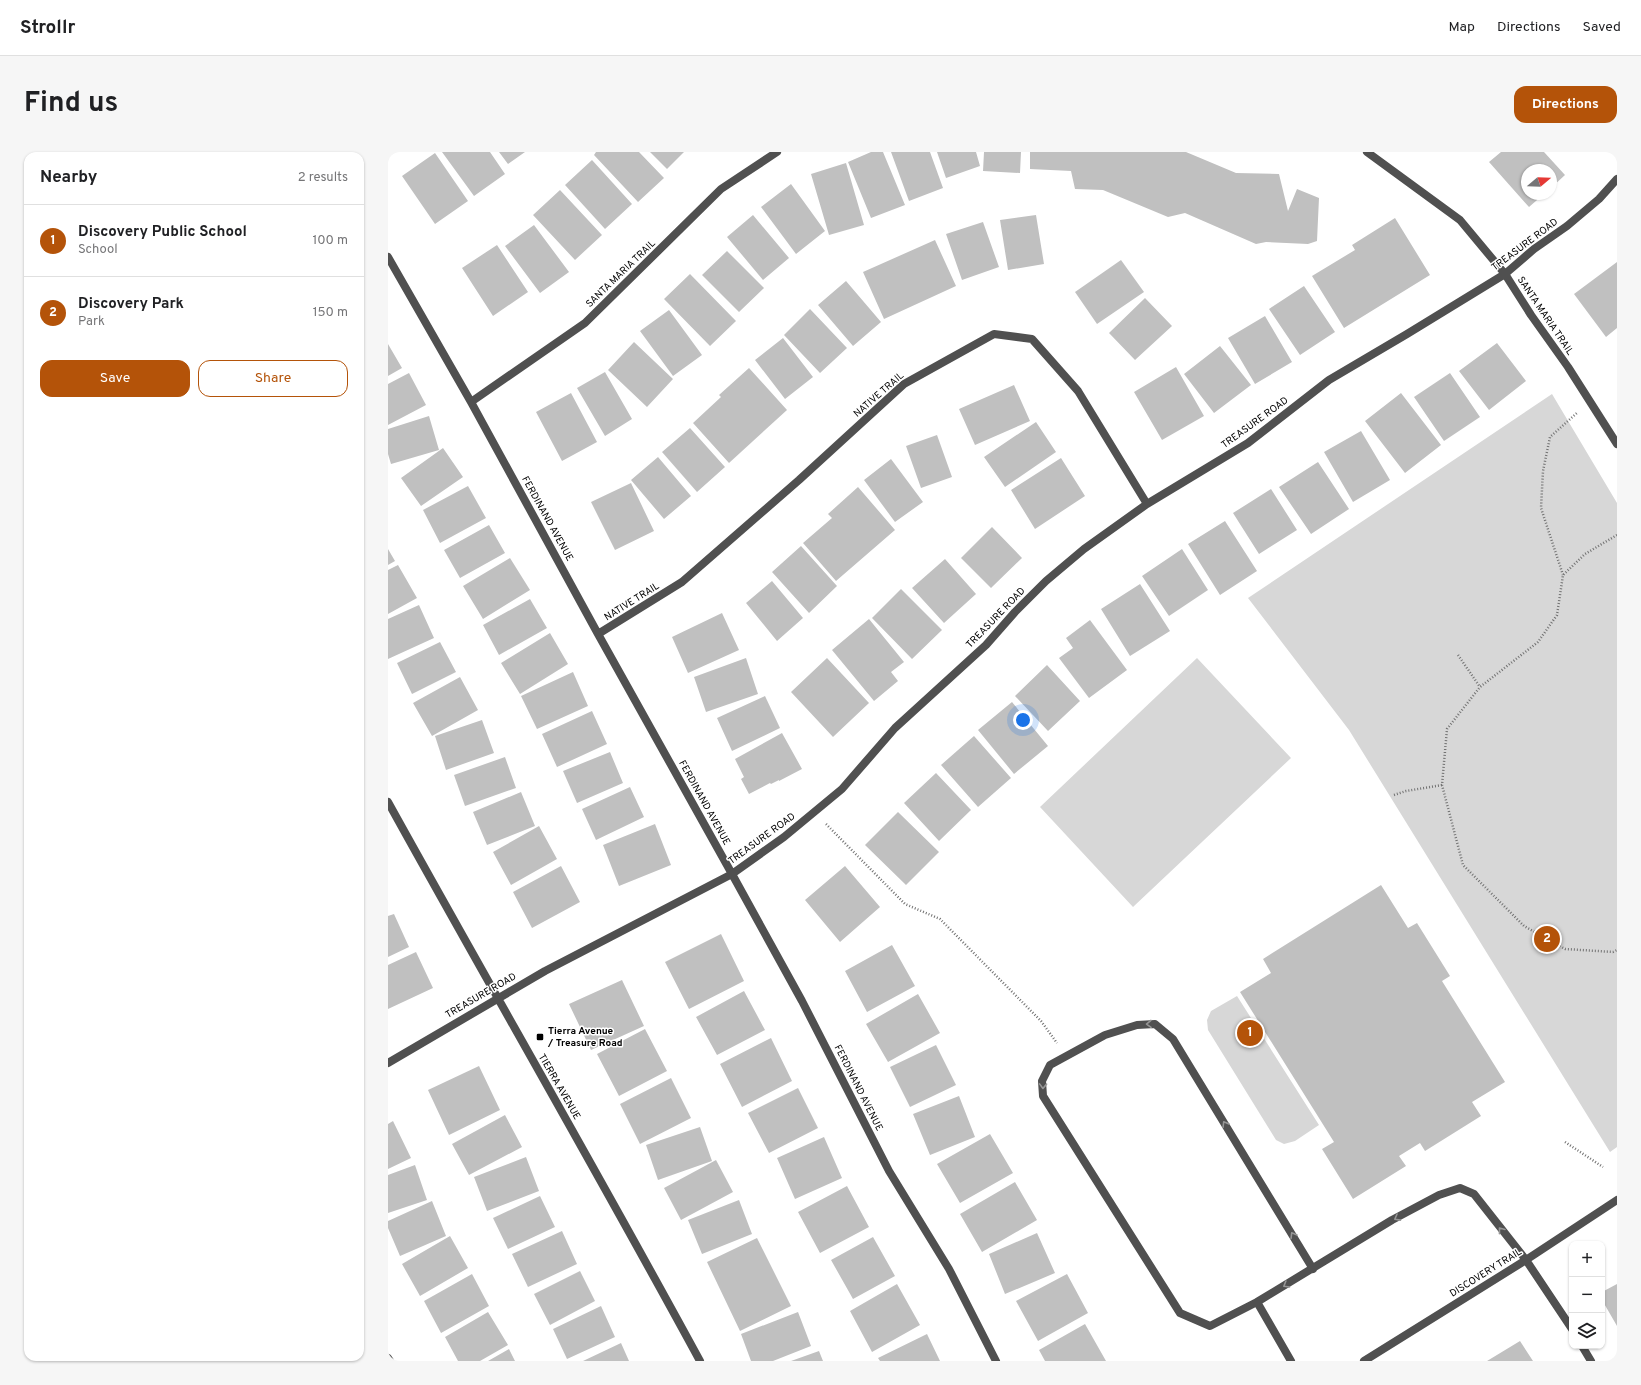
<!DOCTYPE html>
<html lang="en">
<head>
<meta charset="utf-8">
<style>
	body { margin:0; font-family:Overpass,sans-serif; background:#f6f6f6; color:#202124 }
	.controls { position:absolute; right:12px; bottom:12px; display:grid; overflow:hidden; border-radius:8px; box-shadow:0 1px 3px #0004 }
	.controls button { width:36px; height:36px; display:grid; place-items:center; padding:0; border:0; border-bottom:1px solid #e0e0e0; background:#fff; color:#202124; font:20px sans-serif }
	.compass { position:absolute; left:1133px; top:12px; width:36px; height:36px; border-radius:50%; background:#fff; box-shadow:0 1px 3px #0004; rotate:71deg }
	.you { position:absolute; left:635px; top:568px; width:14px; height:14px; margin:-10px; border:3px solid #fff; border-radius:50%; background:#1a73e8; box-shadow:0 0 0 6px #1a73e833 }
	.badge { display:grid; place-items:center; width:26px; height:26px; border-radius:50%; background:#b45309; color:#fff; font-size:13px; font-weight:700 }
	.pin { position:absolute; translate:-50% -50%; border:2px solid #fff; box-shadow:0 1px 4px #0006 }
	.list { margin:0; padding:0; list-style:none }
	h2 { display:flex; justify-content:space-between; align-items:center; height:52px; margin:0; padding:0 16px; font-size:17px }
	h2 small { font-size:13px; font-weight:400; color:#757577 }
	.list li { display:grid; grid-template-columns:26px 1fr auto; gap:12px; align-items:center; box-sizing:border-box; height:72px; padding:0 16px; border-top:1px solid #e0e0e0 }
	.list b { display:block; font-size:15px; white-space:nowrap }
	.list p { margin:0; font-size:13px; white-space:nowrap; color:#757577 }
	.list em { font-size:13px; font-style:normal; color:#757577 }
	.actions { display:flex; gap:8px; padding:12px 16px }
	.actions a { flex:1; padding:9px 0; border:1px solid #b45309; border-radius:12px; text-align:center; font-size:14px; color:#b45309 }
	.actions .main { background:#b45309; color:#fff }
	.icon { flex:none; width:22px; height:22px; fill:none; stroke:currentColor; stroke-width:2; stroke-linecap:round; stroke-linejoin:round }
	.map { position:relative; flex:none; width:1229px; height:1209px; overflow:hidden; border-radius:12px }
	header { display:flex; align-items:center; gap:24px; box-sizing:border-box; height:56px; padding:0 20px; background:#fff; border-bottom:1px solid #e0e0e0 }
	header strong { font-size:19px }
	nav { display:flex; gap:22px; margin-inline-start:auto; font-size:14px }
	.intro { display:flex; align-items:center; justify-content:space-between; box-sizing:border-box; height:96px; padding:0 24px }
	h1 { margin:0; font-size:28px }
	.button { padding:10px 18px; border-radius:12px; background:#b45309; color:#fff; font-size:14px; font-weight:700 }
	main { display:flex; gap:24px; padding:0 24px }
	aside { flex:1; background:#fff; border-radius:12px; box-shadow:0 1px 3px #0004 }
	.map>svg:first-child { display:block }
</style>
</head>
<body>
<header>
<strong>Strollr</strong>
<nav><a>Map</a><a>Directions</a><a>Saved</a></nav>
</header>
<div class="intro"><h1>Find us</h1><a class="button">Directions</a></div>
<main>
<aside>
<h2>Nearby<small>2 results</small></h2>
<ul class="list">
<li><span class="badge">1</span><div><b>Discovery Public School</b><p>School</p></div><em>100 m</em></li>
<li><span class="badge">2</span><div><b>Discovery Park</b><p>Park</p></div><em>150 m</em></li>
</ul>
<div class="actions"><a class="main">Save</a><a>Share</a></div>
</aside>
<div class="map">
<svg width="1229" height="1209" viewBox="0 0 1229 1209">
	<rect width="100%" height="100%" fill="#fff"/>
	<!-- green -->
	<path fill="#d7d7d7" d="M 1164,242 L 1229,351 L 1229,995 L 1222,1000 L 961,578 L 860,446 Z
		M 809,506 L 903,606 L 745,755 L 652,655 Z
		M 849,844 L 931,973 L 907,989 L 896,992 L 888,988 L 820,878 L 819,868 L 823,859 Z"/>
	<!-- building -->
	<path fill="#c0c0c0" d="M 54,0 L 102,0 L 117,22 L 86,44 Z
		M 111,0 L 137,0 L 120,12 Z
		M 208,0 L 251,0 L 276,26 L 250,50 L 206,3 Z
		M 262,0 L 296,0 L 279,17 Z
		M 483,0 L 495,0 L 517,53 L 483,66 L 460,10 Z
		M 503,0 L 542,0 L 555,36 L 521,49 Z
		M 549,0 L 588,0 L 592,14 L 558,26 Z
		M 596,0 L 633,0 L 632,21 L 595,19 Z
		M 642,0 L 798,0 L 848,21 L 891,22 L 900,59 L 909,37 L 931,46 L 929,89 L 920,92 L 878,90 L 868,92 L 797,61 L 780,65 L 715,38 L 687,37 L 683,19 L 642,17 Z
		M 1113,0 L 1156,0 L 1177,23 L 1163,36 L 1163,18 L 1139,18 L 1139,42 L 1156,42 L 1141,55 L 1101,10 Z
		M 47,1 L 80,49 L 47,72 L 14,24 Z
		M 204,8 L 244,52 L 217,77 L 177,33 Z
		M 458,11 L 476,73 L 441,83 L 423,22 Z
		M 403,32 L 437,79 L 408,102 L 373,55 Z
		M 172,38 L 214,83 L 187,108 L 145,63 Z
		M 365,63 L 401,106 L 375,128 L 339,85 Z
		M 648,63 L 656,112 L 620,118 L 612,68 Z
		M 1007,66 L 1042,123 L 956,176 L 924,124 L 967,98 L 964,93 Z
		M 595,70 L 611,115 L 574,128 L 558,82 Z
		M 146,73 L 181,120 L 152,141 L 117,94 Z
		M 547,88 L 568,134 L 496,167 L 475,120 Z
		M 109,93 L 140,140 L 105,164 L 74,116 Z
		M 339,99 L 376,136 L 351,160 L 314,123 Z
		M 733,108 L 756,140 L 709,172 L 687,140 Z
		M 1229,110 L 1229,176 L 1218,185 L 1186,142 Z
		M 302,122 L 348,169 L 322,194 L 276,147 Z
		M 458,129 L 493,170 L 465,194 L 430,153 Z
		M 916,134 L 947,180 L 912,203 L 881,157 Z
		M 757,146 L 784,174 L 747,208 L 721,181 Z
		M 422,157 L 459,196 L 432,221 L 396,183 Z
		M 281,158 L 314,203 L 285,224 L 252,179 Z
		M 877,164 L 904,210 L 867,232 L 840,186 Z
		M 395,186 L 425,225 L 397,247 L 367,208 Z
		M 246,190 L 285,227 L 259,255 L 220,218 Z
		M 1109,191 L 1138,229 L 1101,258 L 1071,219 Z
		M 0,192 L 14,216 L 0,224 Z
		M 832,194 L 863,233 L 826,261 L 796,222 Z
		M 788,215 L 816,264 L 774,288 L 746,240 Z
		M 361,216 L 399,258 L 341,311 L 305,271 L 333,245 L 331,243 Z
		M 217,220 L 244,267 L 217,284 L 189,236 Z
		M 21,221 L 38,253 L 0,273 L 0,232 Z
		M 1062,221 L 1092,265 L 1056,289 L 1026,245 Z
		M 626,233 L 642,269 L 587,293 L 571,257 Z
		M 183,241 L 209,290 L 174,309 L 148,260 Z
		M 1013,241 L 1053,293 L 1017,321 L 977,269 Z
		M 41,264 L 51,298 L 3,312 L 0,302 L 0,277 Z
		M 648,270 L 668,300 L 617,335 L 596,305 Z
		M 302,276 L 337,315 L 309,340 L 274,300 Z
		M 973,279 L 1002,328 L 965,350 L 936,300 Z
		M 549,283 L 564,325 L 533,336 L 518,294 Z
		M 55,296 L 75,325 L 33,354 L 13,326 Z
		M 270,305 L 303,344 L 276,367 L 243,328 Z
		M 673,306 L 697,344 L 647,377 L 623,338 Z
		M 503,307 L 535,350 L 507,370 L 476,328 Z
		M 930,310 L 961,357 L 923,382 L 891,335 Z
		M 243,331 L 266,379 L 227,398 L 203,350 Z
		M 80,334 L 98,366 L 52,391 L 35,358 Z
		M 470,335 L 507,378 L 448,429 L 415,391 L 444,366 L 440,362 Z
		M 883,337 L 909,378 L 871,402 L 845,361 Z
		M 837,369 L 869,419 L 832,443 L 800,392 Z
		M 101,373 L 117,401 L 72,426 L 56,398 Z
		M 604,375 L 634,406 L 603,436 L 573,406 Z
		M 413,394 L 449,434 L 421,461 L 384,420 Z
		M 0,397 L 7,409 L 0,413 Z
		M 794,397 L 820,438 L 781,464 L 754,424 Z
		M 122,406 L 142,438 L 95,467 L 75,434 Z
		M 557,407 L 588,442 L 556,471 L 524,436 Z
		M 10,413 L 29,446 L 0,462 L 0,418 Z
		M 384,429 L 415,466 L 389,489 L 358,451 Z
		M 752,432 L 782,479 L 742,504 L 713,457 Z
		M 513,437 L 554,478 L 524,507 L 484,466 Z
		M 142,447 L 159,476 L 111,503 L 95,473 Z
		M 31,453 L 46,486 L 0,507 L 0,467 Z
		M 334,461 L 351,498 L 300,521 L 284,485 Z
		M 481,467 L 516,510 L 503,520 L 510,529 L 486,549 L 444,498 Z
		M 702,468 L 739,518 L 701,546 L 671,506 L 685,496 L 678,486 Z
		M 162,481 L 180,512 L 132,542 L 113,511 Z
		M 52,490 L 68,520 L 24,542 L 9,511 Z
		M 358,506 L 370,542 L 318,560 L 306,525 Z
		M 439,506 L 481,551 L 445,585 L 403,540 Z
		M 659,513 L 692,549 L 660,579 L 627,544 Z
		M 185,520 L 200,554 L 149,577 L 133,544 Z
		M 72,525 L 90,558 L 44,584 L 25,551 Z
		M 377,544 L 392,576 L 344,599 L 329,566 Z
		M 624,550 L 660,594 L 626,622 L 590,578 Z
		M 204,559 L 219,592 L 169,615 L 154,582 Z
		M 94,568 L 106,601 L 58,618 L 47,584 Z
		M 394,581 L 414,617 L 391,629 L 391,628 L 383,632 L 382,631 L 361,642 L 353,627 L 356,625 L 347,607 Z
		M 586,584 L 623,626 L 590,655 L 553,613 Z
		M 222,600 L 235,631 L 189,651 L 175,619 Z
		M 117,605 L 128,636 L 77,654 L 66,623 Z
		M 548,621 L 583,658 L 551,689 L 516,651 Z
		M 242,635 L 256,665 L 208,688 L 194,657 Z
		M 133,640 L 147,674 L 99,693 L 85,660 Z
		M 510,660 L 551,700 L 518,733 L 477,693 Z
		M 267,672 L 283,713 L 231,734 L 215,693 Z
		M 151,674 L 169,707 L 123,733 L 105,700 Z
		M 173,714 L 192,750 L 144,776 L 125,740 Z
		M 457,714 L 492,755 L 452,790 L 417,748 Z
		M 993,733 L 1020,776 L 1029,771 L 1062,824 L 1054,829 L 1117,930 L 1084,950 L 1093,964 L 1037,999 L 1032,991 L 1011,1004 L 1018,1014 L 965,1047 L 934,997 L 946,990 L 852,840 L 883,821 L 875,807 Z
		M 6,762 L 21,795 L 0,805 L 0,764 Z
		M 333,782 L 356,829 L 301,857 L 277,810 Z
		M 504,793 L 527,834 L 479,860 L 457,819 Z
		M 28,800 L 45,836 L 0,857 L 0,813 Z
		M 234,828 L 256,874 L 203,898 L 181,852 Z
		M 356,839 L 377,878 L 329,903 L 308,865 Z
		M 530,842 L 552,881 L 500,910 L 478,872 Z
		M 257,877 L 279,919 L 231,944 L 209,902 Z
		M 383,886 L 404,929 L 354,955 L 332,912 Z
		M 548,893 L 568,933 L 522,955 L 502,915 Z
		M 91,914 L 112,958 L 61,983 L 40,938 Z
		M 283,926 L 303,966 L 252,992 L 232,952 Z
		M 410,936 L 430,976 L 381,1001 L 360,961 Z
		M 571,944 L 587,985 L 542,1003 L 525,962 Z
		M 117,963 L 134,995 L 81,1023 L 64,992 Z
		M 5,969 L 23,1006 L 0,1017 L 0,972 Z
		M 312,975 L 324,1009 L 270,1028 L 258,993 Z
		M 602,982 L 625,1021 L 572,1051 L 549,1012 Z
		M 436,985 L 454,1026 L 407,1047 L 389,1006 Z
		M 138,1005 L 151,1039 L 99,1059 L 86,1025 Z
		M 328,1008 L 345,1040 L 293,1068 L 276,1036 Z
		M 27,1013 L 39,1048 L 0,1061 L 0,1023 Z
		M 627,1030 L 649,1068 L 594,1100 L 572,1062 Z
		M 459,1034 L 481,1075 L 432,1101 L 410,1060 Z
		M 152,1044 L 167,1075 L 120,1097 L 105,1066 Z
		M 351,1048 L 364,1082 L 314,1102 L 300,1068 Z
		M 44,1049 L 58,1084 L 12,1104 L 0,1076 L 0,1069 Z
		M 174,1079 L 189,1112 L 140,1135 L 124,1102 Z
		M 649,1081 L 667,1121 L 617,1142 L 601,1102 Z
		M 62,1084 L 80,1116 L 32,1144 L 14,1112 Z
		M 485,1085 L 507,1124 L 465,1147 L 443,1108 Z
		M 369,1086 L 403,1154 L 352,1179 L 319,1110 Z
		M 192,1119 L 207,1149 L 162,1173 L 146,1142 Z
		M 84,1122 L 101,1154 L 53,1181 L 36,1149 Z
		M 679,1122 L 700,1161 L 650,1189 L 628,1149 Z
		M 509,1132 L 532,1173 L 484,1200 L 462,1159 Z
		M 1229,1132 L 1229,1174 L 1214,1148 L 1214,1140 Z
		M 213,1154 L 227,1185 L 179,1207 L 165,1177 Z
		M 100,1160 L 120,1193 L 92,1209 L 70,1209 L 57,1185 Z
		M 410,1160 L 423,1194 L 385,1209 L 363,1209 L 353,1182 Z
		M 697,1172 L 718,1209 L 657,1209 L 651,1198 Z
		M 539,1182 L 552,1209 L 492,1209 L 490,1206 Z
		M 1132,1189 L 1145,1209 L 1099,1209 Z
		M 233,1191 L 241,1209 L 195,1209 Z
		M 121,1197 L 127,1209 L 100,1209 Z
		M 431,1199 L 435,1209 L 403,1209 Z"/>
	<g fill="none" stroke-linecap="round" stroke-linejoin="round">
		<!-- path -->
		<path stroke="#727272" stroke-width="2.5" stroke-dasharray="1 2" stroke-linecap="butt" d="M 1229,383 L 1197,402 L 1175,423 L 1169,463 L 1150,490 L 1092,535 L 1059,577 L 1054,633 L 1075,713 L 1136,774 L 1177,797 L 1225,800 L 1229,798
			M 1175,423 L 1153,356 L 1155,319 L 1162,285 L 1189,261
			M 1070,503 L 1092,535
			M 1006,643 L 1018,639 L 1054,633
			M 438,672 L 517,752 L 552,767 L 653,869 L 669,891
			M 1177,990 L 1215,1015"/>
		<!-- service -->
		<path stroke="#505050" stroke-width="8" d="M 869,1150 L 822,1174 L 792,1161 L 655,944 L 654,929 L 662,913 L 717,883 L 749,873 L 767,872 L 785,887 L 925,1117
			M 903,1209 L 869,1150 L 1004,1068 L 1051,1043 L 1072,1036 L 1086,1042 L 1138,1108"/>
		<!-- minor -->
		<path stroke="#505050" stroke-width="8" d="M 979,0 L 1072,68 L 1117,122 L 1143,163 L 1180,215 L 1229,292
			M 0,105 L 83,250 L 210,482 L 344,722 L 414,849 L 501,1019 L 561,1117 L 608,1209
			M 83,250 L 197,171 L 333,37 L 389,0
			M 210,482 L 294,430 L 411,328 L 516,232 L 606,182 L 644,187 L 690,239 L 759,352
			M 0,650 C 103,836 210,1021 312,1209
			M 0,911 L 157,819 L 344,722 L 396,685 L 454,637 L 507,576 L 598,493 L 627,460 L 658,429 L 696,397 L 759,352 L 860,291 L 941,228 L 1019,182 L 1117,122 L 1146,97 L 1179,74 L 1211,47 L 1229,27
			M 1138,1108 L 1184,1177
			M 1194,1194 L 1203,1209
			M 0,1206 L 2,1209
			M 976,1209 L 1138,1108 L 1229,1048"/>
	</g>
	<!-- one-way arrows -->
	<defs><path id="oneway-chevron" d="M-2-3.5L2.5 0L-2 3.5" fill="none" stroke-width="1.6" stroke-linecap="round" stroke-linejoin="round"/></defs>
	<g stroke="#969696">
		<use href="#oneway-chevron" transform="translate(761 872) rotate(179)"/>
		<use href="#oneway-chevron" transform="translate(655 934) rotate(92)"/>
		<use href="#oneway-chevron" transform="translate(837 972) rotate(-121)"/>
		<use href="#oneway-chevron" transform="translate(1009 1066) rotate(151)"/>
		<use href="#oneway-chevron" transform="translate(1113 1078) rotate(-128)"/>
		<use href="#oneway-chevron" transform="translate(905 1083) rotate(-121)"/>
		<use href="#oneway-chevron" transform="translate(898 1133) rotate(149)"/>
	</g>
	<!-- markers -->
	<rect fill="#000" stroke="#fff" stroke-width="1.5" x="148" y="881" width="8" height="8" rx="2"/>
	<g text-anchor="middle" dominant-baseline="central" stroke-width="3" stroke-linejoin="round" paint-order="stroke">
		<!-- street labels -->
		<g font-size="10" fill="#000" stroke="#fff">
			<text transform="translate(1137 93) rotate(-37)">TREASURE ROAD</text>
			<text transform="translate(233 122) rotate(-44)">SANTA MARIA TRAIL</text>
			<text transform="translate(1157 164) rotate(56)">SANTA MARIA TRAIL</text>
			<text transform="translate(491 243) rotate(-41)">NATIVE TRAIL</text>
			<text transform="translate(867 271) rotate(-36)">TREASURE ROAD</text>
			<text transform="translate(159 367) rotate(61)">FERDINAND AVENUE</text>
			<text transform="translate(244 450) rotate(-32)">NATIVE TRAIL</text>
			<text transform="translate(608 466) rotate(-46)">TREASURE ROAD</text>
			<text transform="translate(316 651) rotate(61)">FERDINAND AVENUE</text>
			<text transform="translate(374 687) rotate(-36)">TREASURE ROAD</text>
			<text transform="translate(93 844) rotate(-30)">TREASURE ROAD</text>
			<text transform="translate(171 935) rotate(60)">TIERRA AVENUE</text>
			<text transform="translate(470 936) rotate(63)">FERDINAND AVENUE</text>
			<text transform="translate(1098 1121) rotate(-32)">DISCOVERY TRAIL</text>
		</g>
		<!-- poi labels -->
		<g font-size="10" font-weight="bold" fill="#000" stroke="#fff" text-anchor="start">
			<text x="160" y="879">Tierra Avenue<tspan x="160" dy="12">/ Treasure Road</tspan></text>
		</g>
	</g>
</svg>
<div class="controls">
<button>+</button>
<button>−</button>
<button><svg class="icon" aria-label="layers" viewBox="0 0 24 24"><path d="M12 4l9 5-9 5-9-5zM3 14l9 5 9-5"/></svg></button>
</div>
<svg class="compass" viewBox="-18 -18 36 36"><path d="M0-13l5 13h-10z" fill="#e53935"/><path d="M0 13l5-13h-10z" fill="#757577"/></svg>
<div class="you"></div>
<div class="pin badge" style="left:862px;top:881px">1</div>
<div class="pin badge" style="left:1159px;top:787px">2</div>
</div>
</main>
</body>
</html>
